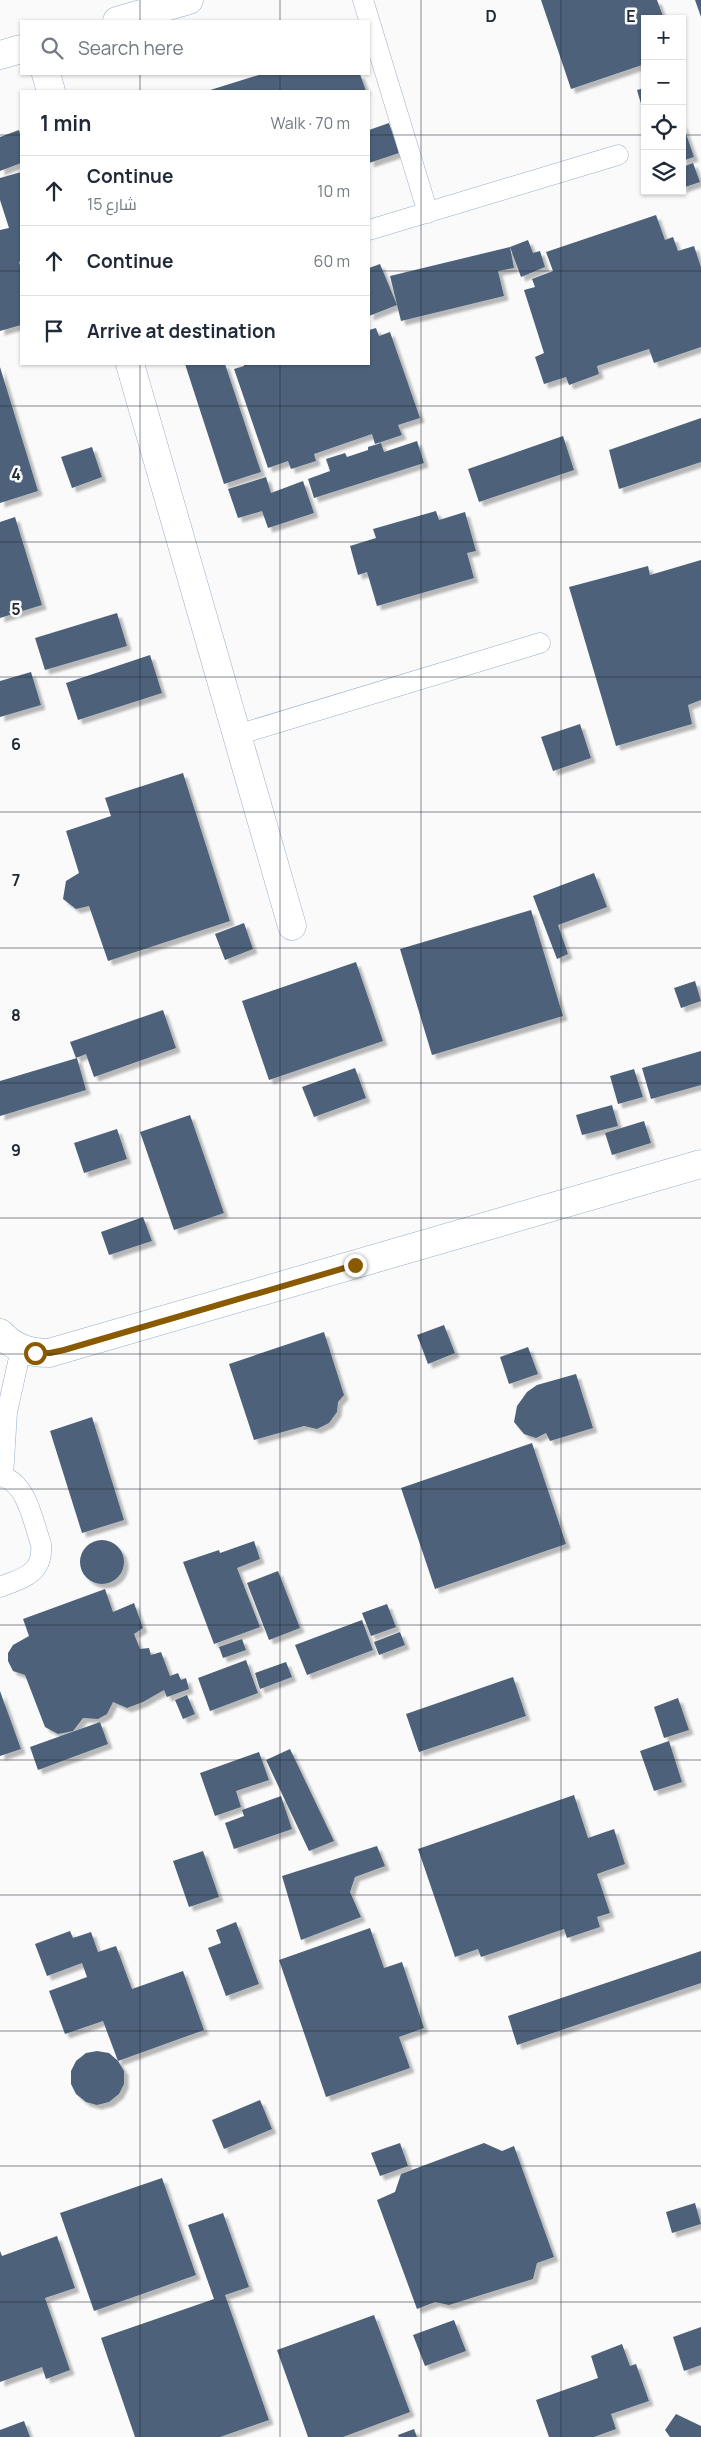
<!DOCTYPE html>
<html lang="en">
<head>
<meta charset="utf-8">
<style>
	body { margin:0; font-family:Manrope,Cairo,sans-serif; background:#f6f6f7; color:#1f2937 }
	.controls { position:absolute; right:15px; top:15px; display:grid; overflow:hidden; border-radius:0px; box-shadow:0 1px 4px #0004 }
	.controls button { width:45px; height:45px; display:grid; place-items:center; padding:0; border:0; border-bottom:1px solid #e0e1e3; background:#fff; color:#1f2937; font:25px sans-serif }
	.stop { position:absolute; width:15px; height:15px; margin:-11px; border:4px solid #895a00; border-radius:50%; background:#fff }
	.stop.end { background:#895a00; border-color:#fff; box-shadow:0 1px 5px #0008 }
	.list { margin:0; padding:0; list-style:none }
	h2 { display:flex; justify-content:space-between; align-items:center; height:65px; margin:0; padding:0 20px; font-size:21px }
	h2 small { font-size:16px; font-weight:400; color:#747a83 }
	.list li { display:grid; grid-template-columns:32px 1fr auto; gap:15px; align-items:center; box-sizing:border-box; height:70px; padding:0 20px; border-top:1px solid #e0e1e3 }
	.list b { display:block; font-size:19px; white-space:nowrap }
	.list p { margin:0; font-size:16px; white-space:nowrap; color:#747a83 }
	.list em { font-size:16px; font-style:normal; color:#747a83 }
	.icon { flex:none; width:28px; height:28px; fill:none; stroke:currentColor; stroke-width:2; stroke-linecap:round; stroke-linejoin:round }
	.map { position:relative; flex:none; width:701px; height:2437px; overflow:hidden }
	.search { position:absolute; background:#fff; box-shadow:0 1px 4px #0004; left:20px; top:20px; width:350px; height:55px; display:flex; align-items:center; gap:12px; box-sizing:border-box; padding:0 18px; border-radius:0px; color:#747a83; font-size:19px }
	.panel { position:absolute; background:#fff; box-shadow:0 1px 4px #0004; left:20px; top:90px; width:350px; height:275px; border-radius:0px }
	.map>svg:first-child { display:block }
</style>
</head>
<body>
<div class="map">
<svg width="701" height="2437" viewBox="0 0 701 2437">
	<defs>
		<filter id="shadow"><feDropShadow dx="4.5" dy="4.5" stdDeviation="1" flood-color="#0004"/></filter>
	</defs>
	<rect width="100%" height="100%" fill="#fafafa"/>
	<!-- building -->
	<path fill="#4d627a" filter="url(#shadow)" d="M 541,0 L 657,0 L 664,19 L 645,19 L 645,64 L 571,89 Z
		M 695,0 L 701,0 L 701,17 Z
		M 262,74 L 360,74 L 366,91 L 207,91 Z
		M 645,88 L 645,114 L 644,114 L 637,90 Z
		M 682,122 L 694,157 L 682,161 Z
		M 389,123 L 399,153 L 369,163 L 369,130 Z
		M 19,130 L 21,137 L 21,163 L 0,171 L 0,137 Z
		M 693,163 L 700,182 L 682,188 L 682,167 Z
		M 21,172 L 21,261 L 19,262 L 21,270 L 21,325 L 0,331 L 0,230 L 9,228 L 0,200 L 0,178 Z
		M 656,215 L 665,240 L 673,237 L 678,251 L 694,246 L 701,267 L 701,347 L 654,363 L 649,349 L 597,366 L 599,374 L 569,385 L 566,377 L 544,384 L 535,357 L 544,353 L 524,290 L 535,287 L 532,279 L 553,271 L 546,252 Z
		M 528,240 L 533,253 L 540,251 L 545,267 L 521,277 L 510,247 Z
		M 510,247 L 514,268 L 498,271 L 504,296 L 401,321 L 390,276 Z
		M 380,264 L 397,305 L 369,316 L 369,268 Z
		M 376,328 L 379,336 L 390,332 L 420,418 L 398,425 L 402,435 L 375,444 L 372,434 L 314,454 L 316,461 L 291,469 L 288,461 L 268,468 L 234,369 L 244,366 L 244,364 L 369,364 L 369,330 Z
		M 185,364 L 225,364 L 261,472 L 224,484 Z
		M 0,367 L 38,491 L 0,503 Z
		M 701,418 L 701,462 L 619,489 L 609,450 Z
		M 563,436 L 574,470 L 479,502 L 468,469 Z
		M 417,441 L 424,463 L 314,498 L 308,479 L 330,471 L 326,459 L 345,453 L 347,457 L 368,450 L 368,447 L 381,443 L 384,452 Z
		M 92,447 L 102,477 L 72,488 L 61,457 Z
		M 266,477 L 271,493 L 303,481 L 314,513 L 268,528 L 262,511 L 238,518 L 228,489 Z
		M 436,511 L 439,520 L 465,512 L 476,551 L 467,553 L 474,578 L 377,606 L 367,572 L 358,575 L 350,546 L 376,538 L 373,529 Z
		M 15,517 L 42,605 L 0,618 L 0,522 Z
		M 701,560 L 701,700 L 688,705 L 692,724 L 616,746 L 569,587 L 648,566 L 650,575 Z
		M 117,613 L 127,646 L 45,670 L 35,638 Z
		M 150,655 L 162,693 L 78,720 L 66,683 Z
		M 31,672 L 41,705 L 0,717 L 0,681 Z
		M 580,724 L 591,758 L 553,771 L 541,737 Z
		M 183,773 L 230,921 L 108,961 L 89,906 L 76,909 L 63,899 L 66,881 L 79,873 L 66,831 L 111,816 L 105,798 Z
		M 594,873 L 607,907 L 558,925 L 568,954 L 557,959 L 533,896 Z
		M 531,910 L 563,1016 L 432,1055 L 400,949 Z
		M 244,923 L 253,949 L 225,960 L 215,934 Z
		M 356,962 L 383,1041 L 269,1080 L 242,1001 Z
		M 695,981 L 701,1001 L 681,1008 L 674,988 Z
		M 163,1010 L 176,1048 L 94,1077 L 86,1054 L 76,1058 L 70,1042 Z
		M 701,1051 L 701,1085 L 651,1099 L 642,1068 Z
		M 77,1058 L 86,1090 L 0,1116 L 0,1081 Z
		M 355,1068 L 366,1098 L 314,1117 L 302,1087 Z
		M 634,1069 L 643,1097 L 618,1104 L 610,1076 Z
		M 612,1105 L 618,1126 L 582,1135 L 576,1115 Z
		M 190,1115 L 224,1213 L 174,1230 L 140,1132 Z
		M 644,1121 L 651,1143 L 612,1155 L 605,1133 Z
		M 117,1129 L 127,1159 L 84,1173 L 74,1143 Z
		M 143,1217 L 152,1241 L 109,1255 L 101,1232 Z
		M 444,1325 L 455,1353 L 428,1364 L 417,1335 Z
		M 324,1332 L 344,1395 L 338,1402 L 337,1412 L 329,1423 L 317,1429 L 304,1426 L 254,1440 L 229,1364 Z
		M 528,1347 L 538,1374 L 509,1384 L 500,1357 Z
		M 576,1374 L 593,1428 L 550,1441 L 546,1433 L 536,1438 L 524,1434 L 514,1422 L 517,1406 L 527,1392 L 537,1385 Z
		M 92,1417 L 124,1520 L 82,1533 L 50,1431 Z
		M 532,1443 L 566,1544 L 435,1589 L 401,1488 Z
		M80 1562a22 22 0 1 1 44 0a22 22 0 1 1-44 0Z
		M 254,1541 L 260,1559 L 237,1568 L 260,1627 L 214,1644 L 183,1562 L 219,1550 L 220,1553 Z
		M 278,1571 L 300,1628 L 269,1640 L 247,1583 Z
		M 105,1589 L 113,1612 L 134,1603 L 143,1628 L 134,1634 L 140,1649 L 149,1648 L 151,1655 L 161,1652 L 170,1676 L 178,1673 L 181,1680 L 186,1678 L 189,1689 L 167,1697 L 164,1690 L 143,1702 L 127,1708 L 113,1702 L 107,1714 L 98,1719 L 83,1718 L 73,1731 L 58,1734 L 45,1727 L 25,1675 L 13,1671 L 8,1661 L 8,1653 L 13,1645 L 29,1636 L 23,1619 Z
		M 387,1604 L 396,1627 L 371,1636 L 362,1613 Z
		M 362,1620 L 373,1650 L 307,1675 L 295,1645 Z
		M 400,1632 L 405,1645 L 379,1655 L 374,1642 Z
		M 242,1639 L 246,1650 L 223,1658 L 219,1647 Z
		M 246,1660 L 258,1693 L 210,1711 L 198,1678 Z
		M 286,1662 L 292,1677 L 260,1689 L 255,1673 Z
		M 513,1677 L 526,1716 L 419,1752 L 406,1714 Z
		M 0,1691 L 21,1749 L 0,1756 Z
		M 187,1695 L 195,1714 L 183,1719 L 175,1700 Z
		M 678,1698 L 689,1730 L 664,1738 L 654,1707 Z
		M 100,1722 L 108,1744 L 38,1770 L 30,1747 Z
		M 669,1741 L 682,1782 L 654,1791 L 640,1751 Z
		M 290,1749 L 334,1841 L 309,1851 L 266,1760 Z
		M 259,1752 L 269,1780 L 236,1791 L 241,1807 L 215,1816 L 200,1773 Z
		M 574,1795 L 588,1838 L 614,1829 L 625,1864 L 597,1874 L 610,1913 L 597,1917 L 600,1927 L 567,1938 L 564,1929 L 481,1957 L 478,1949 L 455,1957 L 418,1849 Z
		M 281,1796 L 292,1829 L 234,1849 L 225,1823 L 244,1816 L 242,1810 Z
		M 377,1846 L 385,1866 L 355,1877 L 350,1892 L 361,1917 L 301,1940 L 282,1876 Z
		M 203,1851 L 219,1897 L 189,1907 L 173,1861 Z
		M 236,1922 L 259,1984 L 226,1996 L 208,1948 L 221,1943 L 216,1930 Z
		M 370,1928 L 384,1968 L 402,1962 L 424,2028 L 399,2037 L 410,2068 L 326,2097 L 279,1960 Z
		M 70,1931 L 73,1938 L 91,1932 L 98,1952 L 116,1946 L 132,1989 L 183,1971 L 204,2030 L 118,2061 L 124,2071 L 124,2084 L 119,2094 L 109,2102 L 97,2105 L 86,2102 L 76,2094 L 71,2084 L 71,2071 L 76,2061 L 86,2053 L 97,2051 L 109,2053 L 118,2061 L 103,2021 L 65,2034 L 49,1991 L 87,1977 L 82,1963 L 47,1976 L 35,1944 Z
		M 701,1951 L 701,1983 L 517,2045 L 508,2016 Z
		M 260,2100 L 272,2129 L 224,2149 L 212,2120 Z
		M 400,2143 L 408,2166 L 380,2176 L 371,2153 Z
		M 484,2143 L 502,2151 L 514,2146 L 554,2257 L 537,2263 L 533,2279 L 449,2305 L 435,2302 L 417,2309 L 377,2200 L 395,2192 L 401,2174 Z
		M 162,2178 L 196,2275 L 94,2311 L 60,2213 Z
		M 695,2203 L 701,2224 L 672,2233 L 666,2212 Z
		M 223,2213 L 249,2287 L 225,2295 L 269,2420 L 220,2437 L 135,2437 L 101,2338 L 214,2299 L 188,2225 Z
		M 57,2236 L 75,2288 L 45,2298 L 70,2370 L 46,2379 L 42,2367 L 0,2382 L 0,2251 L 2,2256 Z
		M 374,2315 L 410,2412 L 343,2437 L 308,2437 L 277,2350 Z
		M 454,2320 L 466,2351 L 425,2366 L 413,2335 Z
		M 701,2327 L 701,2365 L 684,2371 L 673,2337 Z
		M 622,2344 L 630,2366 L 636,2364 L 649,2401 L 611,2414 L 616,2429 L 594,2437 L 549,2437 L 536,2400 L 598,2378 L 591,2356 Z
		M 676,2414 L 701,2426 L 701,2437 L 670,2437 L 665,2430 Z
		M 24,2421 L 30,2437 L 0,2437 L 0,2430 Z
		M 414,2429 L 417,2437 L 399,2437 L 398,2435 Z"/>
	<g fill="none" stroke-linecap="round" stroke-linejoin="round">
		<!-- service casing -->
		<g stroke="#97adc8" stroke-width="21">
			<path id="service" d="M 363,0 L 428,213
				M 369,230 L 618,155
				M 237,735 L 540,643
				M 0,1476 C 27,1481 33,1522 41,1544 C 44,1574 23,1578 0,1587
				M 3,1477 L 7,1412 L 21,1349"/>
		</g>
		<!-- minor casing -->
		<g stroke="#97adc8" stroke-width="29">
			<path id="minor" d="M 117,21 L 189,0
				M 0,55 L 21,49
				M 46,74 L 51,91
				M 130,364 L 292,926
				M 0,1333 C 14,1348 29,1353 49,1353 L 701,1164"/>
		</g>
		<!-- service -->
		<use href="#service" stroke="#fff" stroke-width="20"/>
		<!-- minor -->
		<use href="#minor" stroke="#fff" stroke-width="28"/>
	</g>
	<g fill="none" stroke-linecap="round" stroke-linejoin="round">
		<!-- route -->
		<path stroke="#895a00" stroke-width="6" d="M 35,1353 L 50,1353 L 64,1350 L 355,1265"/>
	</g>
	<!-- grid -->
	<path fill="none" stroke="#212a34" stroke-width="1" stroke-opacity="0.55" d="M 140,0 L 140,21M 280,0 L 280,21M 421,0 L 421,2437M 561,0 L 561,2437M 140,74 L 140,91M 280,74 L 280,91M 0,135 L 21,135M 369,135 L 645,135M 682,135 L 701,135M 0,271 L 21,271M 369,271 L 701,271M 140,364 L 140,2437M 280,364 L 280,2437M 0,406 L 701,406M 0,542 L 701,542M 0,677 L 701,677M 0,812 L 701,812M 0,948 L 701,948M 0,1083 L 701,1083M 0,1218 L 701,1218M 0,1354 L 701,1354M 0,1489 L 701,1489M 0,1625 L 701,1625M 0,1760 L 701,1760M 0,1895 L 701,1895M 0,2031 L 701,2031M 0,2166 L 701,2166M 0,2302 L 701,2302"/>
	<g font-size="16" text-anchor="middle" font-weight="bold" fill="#212a34" stroke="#fafafa" stroke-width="5" stroke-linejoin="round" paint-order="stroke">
		<text x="491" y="22">D</text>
		<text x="631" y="22">E</text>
		<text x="16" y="480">4</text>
		<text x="16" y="615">5</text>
		<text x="16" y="750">6</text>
		<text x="16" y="886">7</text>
		<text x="16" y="1021">8</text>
		<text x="16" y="1156">9</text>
	</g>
</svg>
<div class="controls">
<button>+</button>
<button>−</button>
<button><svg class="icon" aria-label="locate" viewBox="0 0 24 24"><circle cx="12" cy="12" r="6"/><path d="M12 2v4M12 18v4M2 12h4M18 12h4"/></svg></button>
<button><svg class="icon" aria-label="layers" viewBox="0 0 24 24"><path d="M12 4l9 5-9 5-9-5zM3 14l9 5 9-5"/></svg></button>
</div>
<div class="stop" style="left:35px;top:1353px"></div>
<div class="stop end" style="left:355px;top:1265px"></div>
<div class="search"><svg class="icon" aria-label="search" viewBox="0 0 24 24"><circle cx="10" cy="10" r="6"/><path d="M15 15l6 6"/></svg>Search here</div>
<section class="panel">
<h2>1 min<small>Walk · 70 m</small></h2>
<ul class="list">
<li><svg class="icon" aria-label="ahead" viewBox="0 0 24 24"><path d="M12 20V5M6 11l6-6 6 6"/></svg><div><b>Continue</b><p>شارع 15</p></div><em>10 m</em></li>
<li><svg class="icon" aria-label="ahead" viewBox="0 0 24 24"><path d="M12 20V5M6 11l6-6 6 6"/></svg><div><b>Continue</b></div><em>60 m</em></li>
<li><svg class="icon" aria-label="arrive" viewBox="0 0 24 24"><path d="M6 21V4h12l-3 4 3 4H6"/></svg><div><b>Arrive at destination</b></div></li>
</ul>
</section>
</div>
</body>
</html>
